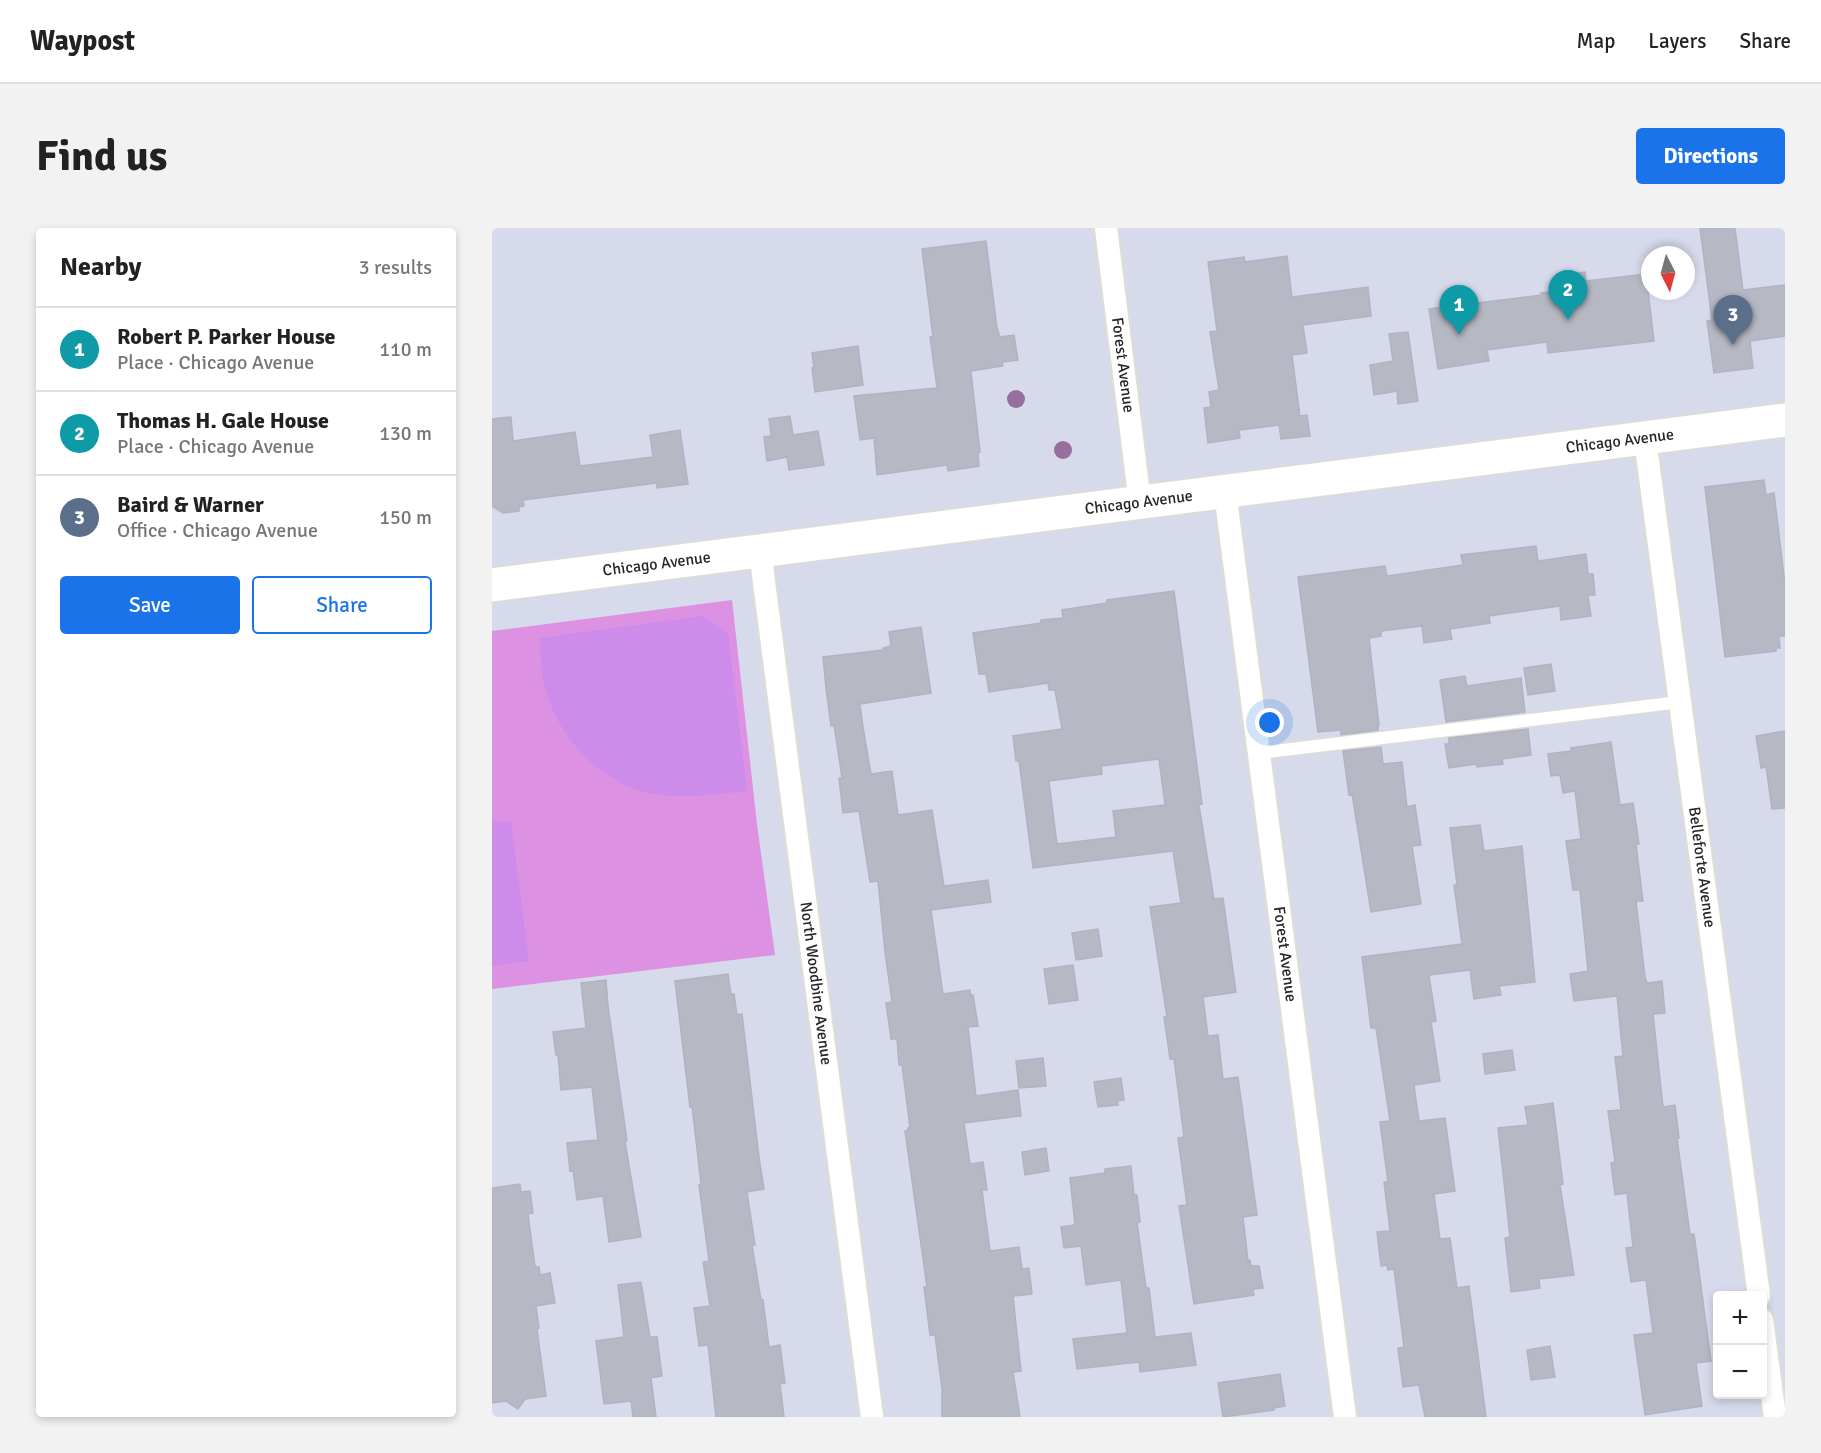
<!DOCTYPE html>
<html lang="en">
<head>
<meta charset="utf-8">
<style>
	body { margin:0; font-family:Signika,sans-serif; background:#f2f2f2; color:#222 }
	.controls { position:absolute; right:18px; bottom:18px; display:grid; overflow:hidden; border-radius:6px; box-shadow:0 3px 9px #0003 }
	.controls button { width:54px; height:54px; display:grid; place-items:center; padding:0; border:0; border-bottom:2px solid #e0e0e0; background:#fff; color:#222; font:30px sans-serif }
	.compass { position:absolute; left:1149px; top:18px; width:54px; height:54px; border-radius:50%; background:#fff; box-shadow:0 3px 9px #0003; rotate:174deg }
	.you { position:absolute; left:778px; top:495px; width:21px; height:21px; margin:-15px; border:4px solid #fff; border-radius:50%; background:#1a73e8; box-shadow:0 0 0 9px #1a73e833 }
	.badge { display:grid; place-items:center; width:39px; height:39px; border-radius:50%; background:#1a73e8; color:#fff; font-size:20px; font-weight:700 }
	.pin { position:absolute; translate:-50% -50px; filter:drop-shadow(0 2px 3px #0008) }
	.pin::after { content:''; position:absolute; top:32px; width:21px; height:18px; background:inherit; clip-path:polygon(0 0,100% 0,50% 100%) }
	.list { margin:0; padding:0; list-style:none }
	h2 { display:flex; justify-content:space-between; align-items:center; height:78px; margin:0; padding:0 24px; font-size:26px }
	h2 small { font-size:20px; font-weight:400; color:#767676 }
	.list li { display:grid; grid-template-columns:39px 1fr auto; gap:18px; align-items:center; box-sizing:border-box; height:84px; padding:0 24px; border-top:2px solid #e0e0e0 }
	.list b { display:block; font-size:22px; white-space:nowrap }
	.list p { margin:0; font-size:20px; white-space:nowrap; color:#767676 }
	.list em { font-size:20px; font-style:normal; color:#767676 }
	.actions { display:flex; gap:12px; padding:18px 24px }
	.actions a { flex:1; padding:14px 0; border:2px solid #1a73e8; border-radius:6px; text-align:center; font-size:21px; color:#1a73e8 }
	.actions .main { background:#1a73e8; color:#fff }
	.map { position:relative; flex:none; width:1293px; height:1189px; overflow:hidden; border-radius:6px }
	header { display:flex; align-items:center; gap:36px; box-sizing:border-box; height:84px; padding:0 30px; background:#fff; border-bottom:2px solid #e0e0e0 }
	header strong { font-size:28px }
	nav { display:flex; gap:33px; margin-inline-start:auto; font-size:21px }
	.intro { display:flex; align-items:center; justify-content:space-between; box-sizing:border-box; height:144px; padding:0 36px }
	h1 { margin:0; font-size:42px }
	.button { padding:15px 27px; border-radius:6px; background:#1a73e8; color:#fff; font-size:21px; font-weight:700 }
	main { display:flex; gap:36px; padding:0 36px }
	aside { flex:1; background:#fff; border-radius:6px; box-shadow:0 3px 9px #0003 }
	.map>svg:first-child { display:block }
</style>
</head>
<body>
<header>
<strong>Waypost</strong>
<nav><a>Map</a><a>Layers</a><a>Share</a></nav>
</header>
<div class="intro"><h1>Find us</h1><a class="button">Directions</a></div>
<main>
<aside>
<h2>Nearby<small>3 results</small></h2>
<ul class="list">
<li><span class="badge" style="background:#0f9aa8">1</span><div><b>Robert P. Parker House</b><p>Place · Chicago Avenue</p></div><em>110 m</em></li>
<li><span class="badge" style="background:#0f9aa8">2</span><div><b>Thomas H. Gale House</b><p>Place · Chicago Avenue</p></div><em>130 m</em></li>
<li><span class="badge" style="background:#5c6f8a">3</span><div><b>Baird &amp; Warner</b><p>Office · Chicago Avenue</p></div><em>150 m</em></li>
</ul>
<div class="actions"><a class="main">Save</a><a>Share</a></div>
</aside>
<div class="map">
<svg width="1293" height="1189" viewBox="0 0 1293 1189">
	<rect width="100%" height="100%" fill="#d7daea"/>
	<!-- green -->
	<path fill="#dc91e3" d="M 240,372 L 265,596 L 283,727 L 0,761 L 0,403 Z"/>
	<!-- pitch -->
	<path fill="#cd8cea" d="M 211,388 L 236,406 L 255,563 C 219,567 176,573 141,561 C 135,559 130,555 125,552 C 87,532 60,493 51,452 C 49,438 49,424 47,410 Z
		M 19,593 L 37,733 L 0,738 L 0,595 Z"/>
	<!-- building -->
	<path fill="#b6b8c4" stroke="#b1b3c5" stroke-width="1.5" fill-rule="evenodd" d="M 1208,0 L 1243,0 L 1251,62 L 1293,57 L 1293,108 L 1258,113 L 1261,140 L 1222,145 L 1215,93 L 1220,92 Z
		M 494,13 L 505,100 L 508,109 L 522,107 L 526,132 L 510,134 L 511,138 L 479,143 L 488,224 L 486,225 L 487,238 L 456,243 L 455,237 L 385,247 L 382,210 L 368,212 L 362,168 L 445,160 L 438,109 L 441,109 L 430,21 Z
		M 795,28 L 800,69 L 876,59 L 879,88 L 811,97 L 815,125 L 800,127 L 808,188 L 815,187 L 818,208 L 789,211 L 787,197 L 747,202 L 748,210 L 716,215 L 712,180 L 719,179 L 717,164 L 727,162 L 718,104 L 725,103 L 716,34 L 752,29 L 753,34 Z
		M 1093,44 L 1094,53 L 1154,46 L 1162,113 L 1056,125 L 1055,114 L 995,122 L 997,133 L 946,141 L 937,81 L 1050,67 L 1049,65 L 1068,63 L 1066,48 Z
		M 916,104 L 926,173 L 906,176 L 905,163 L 882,167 L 878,137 L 901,133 L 897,106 Z
		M 366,118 L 371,157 L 323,164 L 320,140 L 322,140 L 320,125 Z
		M 298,188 L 301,207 L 326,203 L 332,237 L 297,242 L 295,229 L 275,233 L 272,209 L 279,208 L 277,191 Z
		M 19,189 L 21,213 L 83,204 L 88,238 L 161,229 L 158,207 L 188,202 L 196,256 L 165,260 L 165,255 L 31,272 L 32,278 L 27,279 L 27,283 L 11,285 L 0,278 L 0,191 Z
		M 1272,252 L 1274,267 L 1282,265 L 1293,357 L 1293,408 L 1287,408 L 1288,420 L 1284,420 L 1284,423 L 1233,429 L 1213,259 Z
		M 1044,318 L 1046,333 L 1094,326 L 1096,346 L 1101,346 L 1103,367 L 1096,367 L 1099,388 L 1069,392 L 1068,378 L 997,388 L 998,395 L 958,401 L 960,411 L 932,415 L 930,398 L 889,403 L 889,408 L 877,410 L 887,497 L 886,497 L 886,502 L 849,507 L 849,502 L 826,504 L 806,349 L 893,338 L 895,348 L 971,337 L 969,327 Z
		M 682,363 L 710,576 L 707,577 L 722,671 L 731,670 L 744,764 L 711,769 L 716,808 L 726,807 L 731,851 L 746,849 L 765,987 L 751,989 L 756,1033 L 758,1032 L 759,1038 L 767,1038 L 771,1060 L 761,1061 L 762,1067 L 702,1076 L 687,978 L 695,977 L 686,910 L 692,909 L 682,831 L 678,831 L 672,789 L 675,789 L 658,679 L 689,675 L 681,623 L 541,640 L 527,533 L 524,533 L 521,508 L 570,501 L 563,462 L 557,462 L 556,455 L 497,464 L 494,446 L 487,446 L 481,405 L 549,395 L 549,392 L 571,390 L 570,382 L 615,375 L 615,372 ZM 667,531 L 673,577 L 621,583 L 624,609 L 565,616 L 557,553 L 610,546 L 609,538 Z
		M 429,399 L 439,465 L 368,476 L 371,499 L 379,546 L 400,543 L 406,587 L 440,582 L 452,658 L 496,652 L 499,674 L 439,682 L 451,766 L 478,762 L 479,768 L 481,767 L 486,798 L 476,799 L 484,868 L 526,862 L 529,888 L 472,895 L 478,936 L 491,934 L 495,962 L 490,962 L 498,1023 L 527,1019 L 530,1041 L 537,1040 L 540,1066 L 521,1068 L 529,1143 L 521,1144 L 528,1189 L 450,1189 L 450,1161 L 443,1107 L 438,1107 L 432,1059 L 435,1059 L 413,903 L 416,902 L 416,900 L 418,900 L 410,837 L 407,837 L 405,811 L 399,811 L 394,775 L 400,774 L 393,724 L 386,653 L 378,654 L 367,583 L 351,585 L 347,550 L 350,550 L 342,497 L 339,498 L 334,460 L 331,429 L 391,422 L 391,420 L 399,418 L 397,404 Z
		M 1059,436 L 1063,463 L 1036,467 L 1032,440 Z
		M 973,448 L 975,458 L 1029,450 L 1033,484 L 954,494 L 948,452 Z
		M 1036,501 L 1039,527 L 1010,531 L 1011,536 L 985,539 L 984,536 L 957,540 L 953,516 L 957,516 L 957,510 Z
		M 1293,503 L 1293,580 L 1280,581 L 1274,539 L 1269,540 L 1264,508 Z
		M 1119,514 L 1128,577 L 1141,575 L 1147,616 L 1144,616 L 1151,673 L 1144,673 L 1153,749 L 1155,755 L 1170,753 L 1173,785 L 1161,786 L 1171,879 L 1183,877 L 1187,910 L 1185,910 L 1198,1006 L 1202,1006 L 1219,1133 L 1204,1135 L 1210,1178 L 1153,1187 L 1142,1107 L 1161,1105 L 1154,1052 L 1139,1054 L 1134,1020 L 1141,1019 L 1135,965 L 1123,967 L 1119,935 L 1123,934 L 1116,883 L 1129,882 L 1123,829 L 1131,828 L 1125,768 L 1082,773 L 1078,746 L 1096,743 L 1088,662 L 1081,662 L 1074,613 L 1089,611 L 1083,563 L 1071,565 L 1068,547 L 1059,548 L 1056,526 L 1079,523 L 1079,520 Z
		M 889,519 L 891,536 L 910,534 L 915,579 L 923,577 L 929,617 L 920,618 L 929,676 L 879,684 L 860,566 L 857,567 L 851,523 Z
		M 988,597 L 992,623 L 1030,618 L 1043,754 L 1007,758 L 1009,767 L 982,771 L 978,742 L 937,747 L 944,793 L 939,794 L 948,853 L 922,857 L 927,893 L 953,890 L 963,963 L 942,966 L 948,1011 L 958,1010 L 965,1060 L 977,1058 L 994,1189 L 933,1189 L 927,1157 L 911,1159 L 906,1120 L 912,1119 L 902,1041 L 896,1042 L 895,1037 L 889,1038 L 885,1004 L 898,1003 L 892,954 L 896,954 L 888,894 L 898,893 L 884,800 L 879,800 L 870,729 L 970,716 L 962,657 L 965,657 L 958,600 Z
		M 606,701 L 610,728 L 584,732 L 580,705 Z
		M 581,737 L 586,772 L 557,776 L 552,741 Z
		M 236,746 L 239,766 L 242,766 L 245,787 L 250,786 L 267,929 L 272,961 L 255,964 L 263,1017 L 260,1017 L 269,1072 L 271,1072 L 277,1119 L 288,1117 L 293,1155 L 288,1156 L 292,1189 L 224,1189 L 216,1117 L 207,1118 L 202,1080 L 218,1078 L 211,1034 L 217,1033 L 207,957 L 209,956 L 200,878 L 198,879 L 183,753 Z
		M 114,752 L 116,778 L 135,913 L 133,913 L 149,1009 L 117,1014 L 111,968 L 85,972 L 81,942 L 78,943 L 75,915 L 106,912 L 100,859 L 69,862 L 66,827 L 64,827 L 61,804 L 94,800 L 89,755 Z
		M 1020,822 L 1023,842 L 993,846 L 991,826 Z
		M 551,830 L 554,858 L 527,860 L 524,833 Z
		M 629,850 L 632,872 L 625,873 L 626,877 L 606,879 L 602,854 Z
		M 1061,875 L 1071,956 L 1068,957 L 1082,1047 L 1047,1051 L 1048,1060 L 1019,1064 L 1013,1010 L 1018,1009 L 1006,900 L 1036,897 L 1033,879 Z
		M 554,920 L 557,943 L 533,947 L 530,924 Z
		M 639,938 L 642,967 L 645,967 L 648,994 L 645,994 L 654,1060 L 657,1060 L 663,1109 L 699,1105 L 704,1137 L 648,1144 L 647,1134 L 585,1141 L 581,1111 L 635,1105 L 629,1052 L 594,1057 L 589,1018 L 572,1020 L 569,999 L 583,997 L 578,950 L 613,945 L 613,941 Z
		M 28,956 L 29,964 L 38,963 L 41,985 L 36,986 L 43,1039 L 47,1039 L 48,1047 L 58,1045 L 63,1075 L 44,1078 L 47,1100 L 45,1101 L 54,1168 L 33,1171 L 26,1181 L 14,1173 L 0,1175 L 0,960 Z
		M 149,1054 L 158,1109 L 165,1109 L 170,1148 L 159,1150 L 164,1189 L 141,1189 L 139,1173 L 112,1176 L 104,1113 L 132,1109 L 126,1057 Z
		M 1058,1118 L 1063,1149 L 1039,1152 L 1035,1122 Z
		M 788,1146 L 793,1178 L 782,1180 L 782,1182 L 731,1189 L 726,1155 Z"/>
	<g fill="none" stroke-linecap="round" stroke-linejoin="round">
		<!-- lane casing -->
		<g stroke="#dfe0cc" stroke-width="14">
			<path id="lane" d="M 767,525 L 1188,474"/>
		</g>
		<!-- street casing -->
		<g stroke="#dfe0cc" stroke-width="25">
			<g id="street">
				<path id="s1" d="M 614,0 L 648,275"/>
				<path id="s2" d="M 1153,211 L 1267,1068"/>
				<path id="s3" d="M 733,264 L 853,1189"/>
				<path id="s4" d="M 268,323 L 380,1189"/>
				<path d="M 1270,1092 L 1283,1189"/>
			</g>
		</g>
		<!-- secondary casing -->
		<g stroke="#dfe0cc" stroke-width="35">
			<g id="secondary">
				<path id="s5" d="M 0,357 L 1293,192"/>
			</g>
		</g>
		<!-- lane -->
		<use href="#lane" stroke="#fff" stroke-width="12"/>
		<!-- street -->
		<use href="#street" stroke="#fff" stroke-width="22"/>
		<!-- secondary -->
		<use href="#secondary" stroke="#fff" stroke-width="33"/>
	</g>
	<!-- trees -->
	<g fill="#976f9d">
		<circle cx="524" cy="171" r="9"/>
		<circle cx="571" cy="222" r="9"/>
	</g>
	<g text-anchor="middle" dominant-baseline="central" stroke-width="4.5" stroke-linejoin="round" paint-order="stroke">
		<!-- street labels -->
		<g font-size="16" fill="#262626" stroke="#fff">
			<text stroke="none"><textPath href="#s1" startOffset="138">Forest Avenue</textPath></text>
			<text stroke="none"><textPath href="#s5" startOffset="1137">Chicago Avenue</textPath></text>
			<text stroke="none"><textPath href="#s5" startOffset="652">Chicago Avenue</textPath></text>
			<text stroke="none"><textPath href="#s5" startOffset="166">Chicago Avenue</textPath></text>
			<text stroke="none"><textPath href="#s2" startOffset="432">Belleforte Avenue</textPath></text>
			<text stroke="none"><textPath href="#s3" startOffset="466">Forest Avenue</textPath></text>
			<text stroke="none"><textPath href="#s4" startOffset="436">North Woodbine Avenue</textPath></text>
		</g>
	</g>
</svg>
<div class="controls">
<button>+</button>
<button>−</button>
</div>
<svg class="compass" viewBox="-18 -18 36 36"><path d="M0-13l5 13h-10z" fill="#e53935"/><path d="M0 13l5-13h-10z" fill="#767676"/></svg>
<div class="you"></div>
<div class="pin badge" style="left:967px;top:107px;background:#0f9aa8">1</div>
<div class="pin badge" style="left:1076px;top:92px;background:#0f9aa8">2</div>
<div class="pin badge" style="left:1241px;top:117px;background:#5c6f8a">3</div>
</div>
</main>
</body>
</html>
